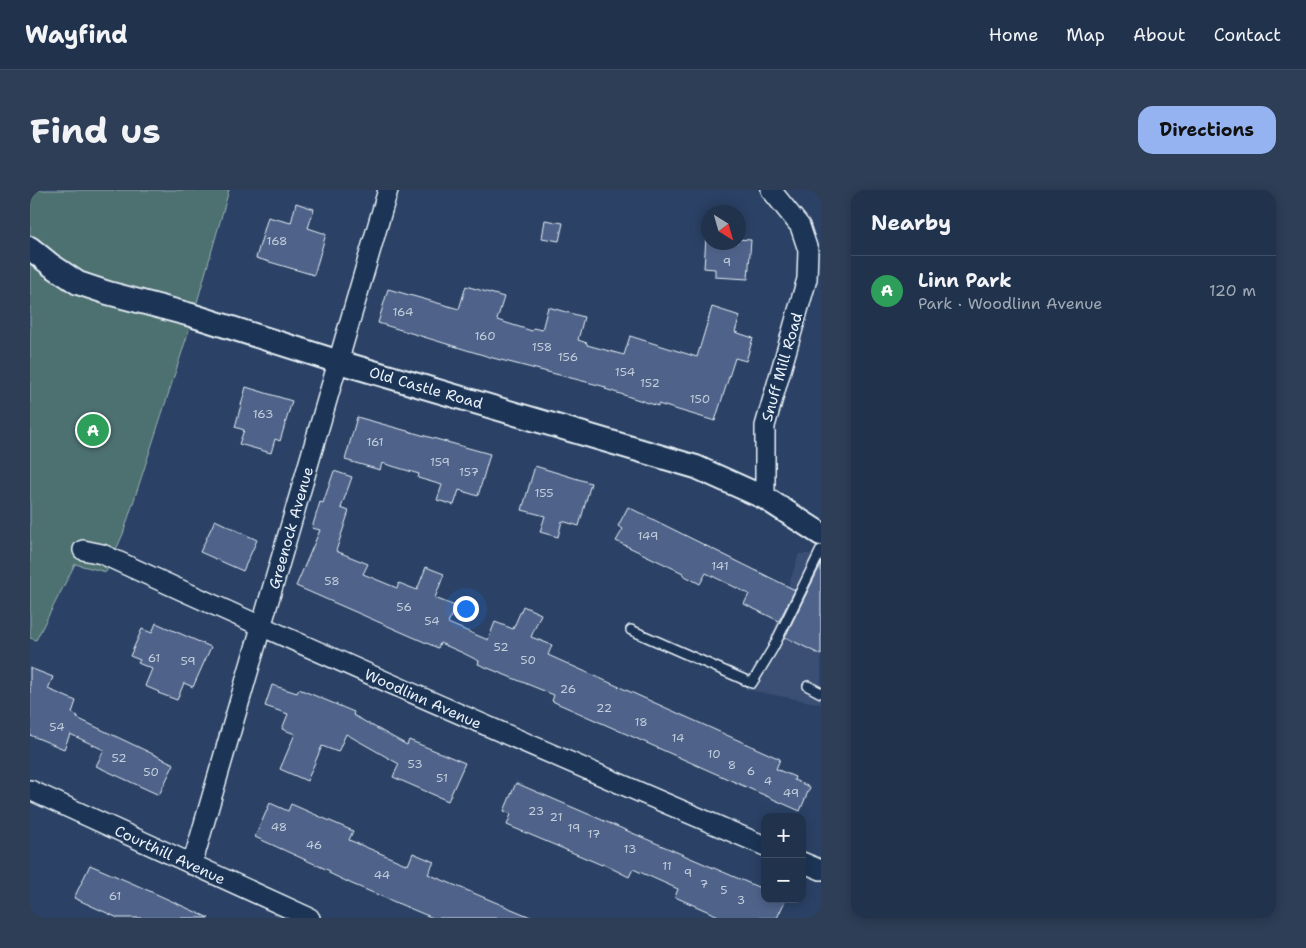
<!DOCTYPE html>
<html lang="en">
<head>
<meta charset="utf-8">
<style>
	body { margin:0; font-family:"Shantell Sans",sans-serif; background:#2d3e56; color:#f1f3f6 }
	.controls { position:absolute; right:15px; bottom:15px; display:grid; overflow:hidden; border-radius:10px; box-shadow:0 2px 12px #0003 }
	.controls button { width:45px; height:45px; display:grid; place-items:center; padding:0; border:0; border-bottom:1px solid #3d4d64; background:#20324c; color:#f1f3f6; font:25px sans-serif }
	.compass { position:absolute; left:671px; top:15px; width:45px; height:45px; border-radius:50%; background:#20324c; box-shadow:0 2px 12px #0003; rotate:143deg }
	.you { position:absolute; left:435px; top:418px; width:18px; height:18px; margin:-12px; border:4px solid #fff; border-radius:50%; background:#1a73e8; box-shadow:0 0 0 8px #1a73e833 }
	.badge { display:grid; place-items:center; width:32px; height:32px; border-radius:50%; background:#95b2f1; color:#fff; font-size:16px; font-weight:700 }
	.pin { position:absolute; translate:-50% -50%; border:2px solid #fff; box-shadow:0 1px 5px #0006 }
	.list { margin:0; padding:0; list-style:none }
	h2 { display:flex; justify-content:space-between; align-items:center; height:65px; margin:0; padding:0 20px; font-size:21px }
	h2 small { font-size:16px; font-weight:400; color:#a2aab5 }
	.list li { display:grid; grid-template-columns:32px 1fr auto; gap:15px; align-items:center; box-sizing:border-box; height:70px; padding:0 20px; border-top:1px solid #3d4d64 }
	.list b { display:block; font-size:19px; white-space:nowrap }
	.list p { margin:0; font-size:16px; white-space:nowrap; color:#a2aab5 }
	.list em { font-size:16px; font-style:normal; color:#a2aab5 }
	.map { position:relative; flex:none; width:791px; height:728px; overflow:hidden; border-radius:15px }
	header { display:flex; align-items:center; gap:30px; box-sizing:border-box; height:70px; padding:0 25px; background:#20324c; border-bottom:1px solid #3d4d64 }
	header strong { font-size:24px }
	nav { display:flex; gap:28px; margin-inline-start:auto; font-size:18px }
	.intro { display:flex; align-items:center; justify-content:space-between; box-sizing:border-box; height:120px; padding:0 30px }
	h1 { margin:0; font-size:35px }
	.button { padding:12px 22px; border-radius:15px; background:#95b2f1; color:#111; font-size:18px; font-weight:700 }
	main { display:flex; gap:30px; padding:0 30px }
	aside { flex:1; background:#20324c; border-radius:15px; box-shadow:0 2px 12px #0003 }
	.map>svg:first-child { display:block }
</style>
</head>
<body>
<header>
<strong>Wayfind</strong>
<nav><a>Home</a><a>Map</a><a>About</a><a>Contact</a></nav>
</header>
<div class="intro"><h1>Find us</h1><a class="button">Directions</a></div>
<main>
<div class="map">
<svg width="791" height="728" viewBox="0 0 791 728">
	<rect width="100%" height="100%" fill="#2b4266"/>
	<filter id="ink" filterUnits="userSpaceOnUse"><feTurbulence type="fractalNoise" baseFrequency=".02" numOctaves="2"/><feDisplacementMap in="SourceGraphic" scale="10" xChannelSelector="R" yChannelSelector="G"/><feConvolveMatrix kernelMatrix="1 2 1 2 8 2 1 2 1" color-interpolation-filters="sRGB"/></filter>
	<g filter="url(#ink)">
		<!-- built -->
		<path fill="#3a4f74" d="M 769,364 L 784,364 L 791,369 L 791,514 L 715,499 L 722,493 L 731,479 Z"/>
		<!-- green -->
		<path fill="#4d7071" stroke="#9ab0b4" d="M 0,0 L 199,0 L 160,137 L 93,344 L 76,382 L 45,374 L 6,450 L 0,448 Z"/>
		<!-- building -->
		<path fill="#50648a" stroke="#e8f1f8" d="M 266,13 L 284,19 L 278,38 L 296,44 L 284,85 L 226,68 L 238,27 L 261,33 Z
			M 515,30 L 533,33 L 529,51 L 512,48 Z
			M 676,47 L 678,48 L 678,52 L 708,52 L 708,49 L 721,50 L 718,89 L 685,87 L 685,79 L 674,78 Z
			M 436,96 L 474,107 L 467,130 L 502,141 L 503,138 L 512,140 L 518,117 L 554,127 L 548,150 L 557,153 L 557,155 L 594,165 L 600,146 L 667,167 L 682,117 L 710,126 L 705,142 L 723,148 L 716,171 L 705,168 L 685,231 L 628,214 L 628,216 L 575,199 L 576,197 L 463,168 L 348,133 L 358,99 L 429,119 Z
			M 216,197 L 262,211 L 250,251 L 245,249 L 241,263 L 209,254 L 214,240 L 205,237 Z
			M 327,227 L 460,264 L 448,306 L 429,300 L 424,315 L 407,310 L 412,295 L 388,288 L 389,284 L 352,273 L 350,280 L 315,270 Z
			M 505,276 L 561,293 L 549,336 L 532,331 L 528,347 L 510,342 L 515,326 L 492,320 Z
			M 304,281 L 322,287 L 311,318 L 319,321 L 306,361 L 338,374 L 333,384 L 367,398 L 369,393 L 387,400 L 396,377 L 414,384 L 405,408 L 425,416 L 418,433 L 458,450 L 465,432 L 483,439 L 493,416 L 511,424 L 501,447 L 522,455 L 518,465 L 750,569 L 746,579 L 765,587 L 764,590 L 780,597 L 770,621 L 522,511 L 524,505 L 448,474 L 449,471 L 433,463 L 410,453 L 408,458 L 266,396 L 290,340 L 282,338 L 290,312 L 293,313 Z
			M 598,317 L 765,400 L 749,431 L 714,414 L 719,404 L 676,383 L 670,394 L 653,385 L 653,383 L 586,351 L 593,339 L 588,336 Z
			M 185,330 L 227,350 L 213,381 L 170,362 Z
			M 791,374 L 791,465 L 755,447 Z
			M 126,433 L 181,457 L 163,497 L 154,493 L 147,510 L 128,503 L 129,502 L 115,496 L 122,479 L 108,473 L 110,470 L 100,466 L 112,439 L 122,443 Z
			M 0,478 L 23,487 L 18,499 L 46,511 L 42,523 L 48,526 L 47,528 L 144,574 L 129,605 L 66,576 L 74,560 L 40,544 L 34,559 L 0,545 Z
			M 242,495 L 267,503 L 269,499 L 324,522 L 323,525 L 377,555 L 379,550 L 435,573 L 418,611 L 363,587 L 369,574 L 316,544 L 308,562 L 292,556 L 277,591 L 250,579 L 265,544 L 252,539 L 258,524 L 235,516 Z
			M 486,593 L 735,700 L 735,709 L 756,709 L 747,728 L 693,728 L 645,707 L 648,699 L 603,679 L 599,687 L 573,674 L 572,675 L 477,635 L 481,624 L 474,621 Z
			M 240,613 L 258,621 L 261,614 L 323,641 L 319,650 L 378,675 L 383,663 L 404,672 L 398,684 L 503,728 L 403,728 L 322,694 L 299,683 L 300,681 L 225,647 Z
			M 60,675 L 104,694 L 179,728 L 88,728 L 44,708 Z"/>
		<g fill="none" stroke-linecap="round" stroke-linejoin="round">
			<!-- service casing -->
			<g stroke="#e8f1f8" stroke-width="12">
				<path id="service" d="M 601,440 L 722,493 L 743,458 L 791,360
					M 778,496 L 791,503"/>
			</g>
			<!-- minor casing -->
			<g stroke="#e8f1f8" stroke-width="22">
				<path id="minor" d="M 735,308 L 735,236 L 777,89 L 778,60 L 770,36 L 741,0
					M 53,360 L 72,364 C 292,465 513,561 735,656
					M 0,600 L 280,728
					M 772,672 L 791,680
					M 162,675 L 358,0"/>
			</g>
			<!-- tertiary casing -->
			<g stroke="#e8f1f8" stroke-width="26">
				<path id="tertiary" d="M 0,58 L 21,75 L 48,93 L 78,103 L 161,125 L 309,172 L 666,277 L 735,308 L 791,344"/>
			</g>
			<!-- service -->
			<use href="#service" stroke="#1d3557" stroke-width="9"/>
			<!-- minor -->
			<use href="#minor" stroke="#1d3557" stroke-width="19"/>
			<!-- tertiary -->
			<use href="#tertiary" stroke="#1d3557" stroke-width="22"/>
		</g>
	</g>
	<g text-anchor="middle" dominant-baseline="central" stroke-width="4" stroke-linejoin="round" paint-order="stroke">
		<!-- number labels -->
		<g font-size="12" fill="#c2cedc">
			<text x="247" y="51">168</text>
			<text x="697" y="72">9</text>
			<text x="373" y="122">164</text>
			<text x="455" y="146">160</text>
			<text x="512" y="157">158</text>
			<text x="538" y="167">156</text>
			<text x="595" y="182">154</text>
			<text x="620" y="193">152</text>
			<text x="670" y="209">150</text>
			<text x="233" y="224">163</text>
			<text x="345" y="252">161</text>
			<text x="410" y="272">159</text>
			<text x="439" y="282">157</text>
			<text x="514" y="303">155</text>
			<text x="618" y="346">149</text>
			<text x="690" y="376">141</text>
			<text x="302" y="391">58</text>
			<text x="374" y="417">56</text>
			<text x="402" y="431">54</text>
			<text x="471" y="457">52</text>
			<text x="124" y="468">61</text>
			<text x="498" y="470">50</text>
			<text x="158" y="471">59</text>
			<text x="538" y="499">26</text>
			<text x="574" y="518">22</text>
			<text x="611" y="532">18</text>
			<text x="27" y="537">54</text>
			<text x="648" y="548">14</text>
			<text x="684" y="564">10</text>
			<text x="89" y="568">52</text>
			<text x="385" y="574">53</text>
			<text x="702" y="575">8</text>
			<text x="721" y="581">6</text>
			<text x="121" y="582">50</text>
			<text x="412" y="588">51</text>
			<text x="738" y="591">4</text>
			<text x="761" y="603">49</text>
			<text x="506" y="621">23</text>
			<text x="526" y="627">21</text>
			<text x="249" y="637">48</text>
			<text x="544" y="638">19</text>
			<text x="564" y="644">17</text>
			<text x="284" y="655">46</text>
			<text x="600" y="659">13</text>
			<text x="637" y="676">11</text>
			<text x="658" y="683">9</text>
			<text x="352" y="685">44</text>
			<text x="674" y="694">7</text>
			<text x="694" y="700">5</text>
			<text x="85" y="706">61</text>
			<text x="711" y="710">3</text>
		</g>
		<!-- street labels -->
		<g font-size="15" fill="#e8f1f8" stroke="#1d3557">
			<text transform="translate(752 177) rotate(-74)">Snuff Mill Road</text>
			<text transform="translate(396 198) rotate(16)">Old Castle Road</text>
			<text transform="translate(261 338) rotate(-74)">Greenock Avenue</text>
			<text transform="translate(393 509) rotate(24)">Woodlinn Avenue</text>
			<text transform="translate(140 665) rotate(25)">Courthill Avenue</text>
		</g>
	</g>
</svg>
<div class="controls">
<button>+</button>
<button>−</button>
</div>
<svg class="compass" viewBox="-18 -18 36 36"><path d="M0-13l5 13h-10z" fill="#e53935"/><path d="M0 13l5-13h-10z" fill="#a2aab5"/></svg>
<div class="you"></div>
<div class="pin badge" style="left:63px;top:240px;background:#2e9e5b">A</div>
</div>
<aside>
<h2>Nearby<small></small></h2>
<ul class="list">
<li><span class="badge" style="background:#2e9e5b">A</span><div><b>Linn Park</b><p>Park · Woodlinn Avenue</p></div><em>120 m</em></li>
</ul>
</aside>
</main>
</body>
</html>
